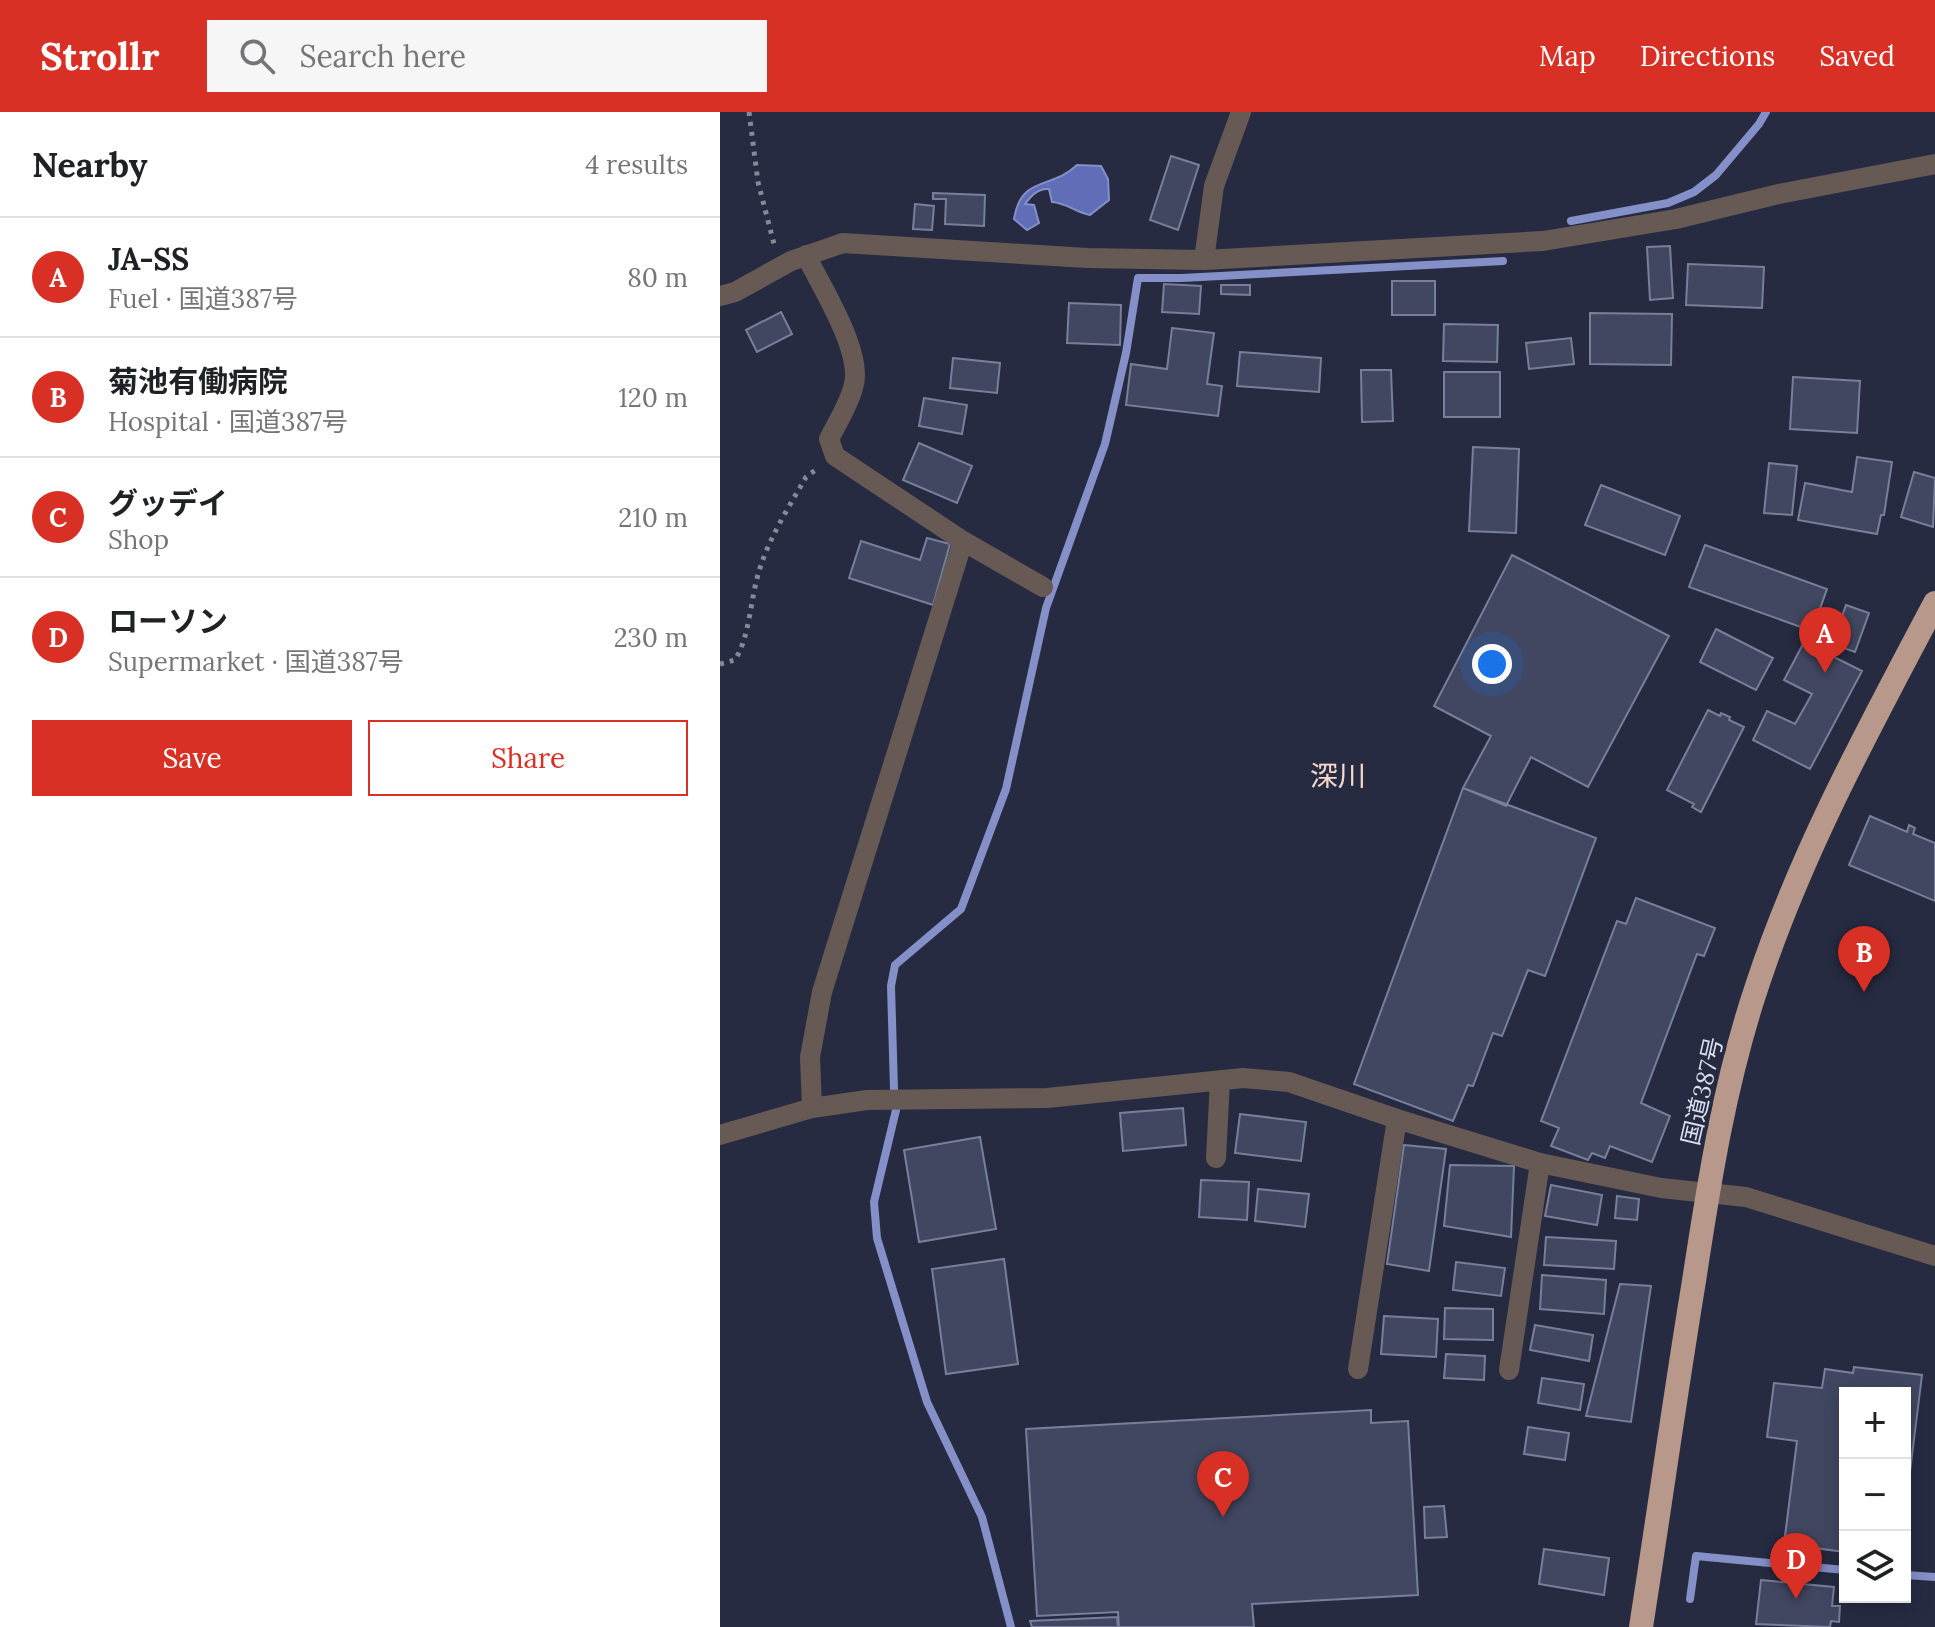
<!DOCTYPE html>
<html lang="en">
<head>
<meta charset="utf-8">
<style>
	body { margin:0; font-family:Lora,"Noto Sans JP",serif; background:#f6f6f6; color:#202124 }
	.controls { position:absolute; right:24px; bottom:24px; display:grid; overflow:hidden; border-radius:0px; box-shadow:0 4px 20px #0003 }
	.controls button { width:72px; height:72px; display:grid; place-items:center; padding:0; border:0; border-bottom:2px solid #e0e0e0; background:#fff; color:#202124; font:40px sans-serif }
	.you { position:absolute; left:772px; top:552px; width:28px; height:28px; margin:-20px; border:6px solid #fff; border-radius:50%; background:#1a73e8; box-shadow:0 0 0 12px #1a73e833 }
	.badge { display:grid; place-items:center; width:52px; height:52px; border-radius:50%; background:#d93025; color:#fff; font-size:26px; font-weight:700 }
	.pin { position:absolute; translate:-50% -66px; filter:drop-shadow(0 2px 4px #0008) }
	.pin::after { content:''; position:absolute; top:42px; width:28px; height:24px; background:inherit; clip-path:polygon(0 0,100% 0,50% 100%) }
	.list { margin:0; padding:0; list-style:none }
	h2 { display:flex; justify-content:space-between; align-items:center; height:104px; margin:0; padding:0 32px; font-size:34px }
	h2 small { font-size:26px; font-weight:400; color:#757577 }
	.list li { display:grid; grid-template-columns:52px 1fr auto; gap:24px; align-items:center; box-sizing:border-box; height:120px; padding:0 32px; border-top:2px solid #e0e0e0 }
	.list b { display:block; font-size:30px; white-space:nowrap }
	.list p { margin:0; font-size:26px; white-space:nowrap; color:#757577 }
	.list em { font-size:26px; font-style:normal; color:#757577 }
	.actions { display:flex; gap:16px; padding:24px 32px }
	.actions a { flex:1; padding:18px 0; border:2px solid #d93025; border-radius:0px; text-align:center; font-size:28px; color:#d93025 }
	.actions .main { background:#d93025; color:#fff }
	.icon { flex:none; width:44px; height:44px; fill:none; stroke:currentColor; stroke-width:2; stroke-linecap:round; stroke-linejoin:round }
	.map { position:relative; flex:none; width:1215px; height:1515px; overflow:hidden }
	header { display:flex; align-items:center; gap:48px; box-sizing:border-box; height:112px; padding:0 40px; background:#d93025; color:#fff }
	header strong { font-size:38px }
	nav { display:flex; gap:44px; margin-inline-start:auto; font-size:28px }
	.search { width:560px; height:72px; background:#f6f6f6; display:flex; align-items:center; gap:20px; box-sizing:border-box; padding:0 28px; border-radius:0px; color:#757577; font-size:30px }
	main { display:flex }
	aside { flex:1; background:#fff }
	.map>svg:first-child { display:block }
</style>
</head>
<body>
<header>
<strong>Strollr</strong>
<div class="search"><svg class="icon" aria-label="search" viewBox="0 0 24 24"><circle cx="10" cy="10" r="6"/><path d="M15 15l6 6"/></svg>Search here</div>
<nav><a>Map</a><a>Directions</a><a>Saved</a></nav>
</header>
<main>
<aside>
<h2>Nearby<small>4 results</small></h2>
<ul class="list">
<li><span class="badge">A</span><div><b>JA-SS</b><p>Fuel · 国道387号</p></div><em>80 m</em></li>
<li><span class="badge">B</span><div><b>菊池有働病院</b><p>Hospital · 国道387号</p></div><em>120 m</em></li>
<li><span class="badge">C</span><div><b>グッデイ</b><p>Shop</p></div><em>210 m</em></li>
<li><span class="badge">D</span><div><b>ローソン</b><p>Supermarket · 国道387号</p></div><em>230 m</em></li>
</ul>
<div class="actions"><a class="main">Save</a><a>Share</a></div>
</aside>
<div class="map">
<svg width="1215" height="1515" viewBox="0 0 1215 1515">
	<rect width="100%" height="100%" fill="#262b42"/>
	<!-- water -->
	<path fill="#606eb8" stroke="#8590c8" stroke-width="2" d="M 357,53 L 381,54 L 388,67 L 389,88 L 370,103 C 355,100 347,91 332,90 L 329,77 C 318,76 311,84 305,92 L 314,93 L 319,111 L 307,118 L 294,107 C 301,63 331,78 357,53 Z"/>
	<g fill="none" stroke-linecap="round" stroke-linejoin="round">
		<!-- stream -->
		<path stroke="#8590c8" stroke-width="8" d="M 851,109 L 948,91 L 974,80 L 996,63 L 1039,12 L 1046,0
			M 174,977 L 171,874 L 175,853 L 241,797 L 286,677 L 326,496 L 385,332 L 406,241 L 418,166 L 462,166 L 783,149
			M 176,998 L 154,1090 L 157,1126 L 207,1290 L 262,1405 L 291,1515
			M 1185,1463 L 1215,1465
			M 970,1487 L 976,1444 L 1125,1458"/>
	</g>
	<!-- building -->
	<path fill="#414760" stroke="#787f9a" stroke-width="2" d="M 451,44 L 479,53 L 458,118 L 430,108 Z
		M 213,81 L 265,83 L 264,114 L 225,112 L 226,87 L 213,87 Z
		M 195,92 L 214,94 L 212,118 L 193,117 Z
		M 950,134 L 953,186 L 930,188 L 927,135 Z
		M 968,152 L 1044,155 L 1042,196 L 966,193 Z
		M 672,169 L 715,169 L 715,203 L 672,203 Z
		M 444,172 L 481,174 L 479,202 L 442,200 Z
		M 501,173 L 530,173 L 530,183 L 501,182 Z
		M 349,191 L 401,193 L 400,233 L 347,231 Z
		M 61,200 L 72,222 L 37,240 L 26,218 Z
		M 870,201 L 952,202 L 951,253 L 870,252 Z
		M 724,212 L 778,213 L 777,250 L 723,249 Z
		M 452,216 L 494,221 L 487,272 L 502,274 L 498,304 L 406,293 L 411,252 L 447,257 Z
		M 851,226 L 854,252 L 809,257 L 806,231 Z
		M 520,240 L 601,246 L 599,280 L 517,274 Z
		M 233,246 L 280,251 L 277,281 L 230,276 Z
		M 641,258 L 671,258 L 673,309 L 642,310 Z
		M 724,260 L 780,260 L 780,305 L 724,305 Z
		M 1073,265 L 1140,269 L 1137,321 L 1070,317 Z
		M 204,286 L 247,293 L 242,322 L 199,314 Z
		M 199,331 L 252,354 L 237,391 L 183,368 Z
		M 753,335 L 799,337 L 796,421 L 749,419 Z
		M 1137,345 L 1172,350 L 1164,403 L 1161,403 L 1157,422 L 1078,408 L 1085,371 L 1132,380 Z
		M 1049,351 L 1077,354 L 1072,403 L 1044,401 Z
		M 1194,360 L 1215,366 L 1213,415 L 1181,405 Z
		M 881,373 L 960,404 L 945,443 L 865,413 Z
		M 207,426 L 230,432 L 213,493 L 129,466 L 141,429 L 200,448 Z
		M 985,433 L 1107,477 L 1092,519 L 969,475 Z
		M 792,443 L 949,524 L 868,675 L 811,645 L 786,694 L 743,676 L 771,624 L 714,594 Z
		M 1126,493 L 1149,501 L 1135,540 L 1112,532 Z
		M 996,517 L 1053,546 L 1036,578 L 980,550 Z
		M 1084,530 L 1142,559 L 1090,657 L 1033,628 L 1047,599 L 1075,612 L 1092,582 L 1064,568 Z
		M 988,598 L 1000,604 L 1001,601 L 1010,605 L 1009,608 L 1024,615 L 981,700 L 972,695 L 974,692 L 947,678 Z
		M 743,676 L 876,726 L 825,864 L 808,858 L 782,924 L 773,921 L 753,974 L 748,973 L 733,1009 L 634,972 Z
		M 1150,704 L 1187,720 L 1189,713 L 1195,716 L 1193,722 L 1215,731 L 1215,789 L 1129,753 Z
		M 916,786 L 995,816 L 984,844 L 977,842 L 921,991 L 950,1004 L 932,1050 L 890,1034 L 885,1046 L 872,1041 L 868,1048 L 831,1034 L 839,1016 L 821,1009 L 897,809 L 906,812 Z
		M 463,996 L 466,1033 L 403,1039 L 400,1001 Z
		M 520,1002 L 586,1010 L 581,1049 L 515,1041 Z
		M 260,1025 L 276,1117 L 199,1130 L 184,1038 Z
		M 684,1033 L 726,1037 L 709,1159 L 667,1152 Z
		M 730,1053 L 794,1054 L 791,1125 L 724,1114 Z
		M 481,1068 L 529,1070 L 527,1108 L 479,1105 Z
		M 831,1073 L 882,1083 L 877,1113 L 825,1104 Z
		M 538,1077 L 589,1082 L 585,1115 L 535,1109 Z
		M 897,1084 L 919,1087 L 917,1108 L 895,1106 Z
		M 826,1125 L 896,1129 L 894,1157 L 824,1153 Z
		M 284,1147 L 298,1252 L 226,1262 L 212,1157 Z
		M 736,1150 L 785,1156 L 781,1184 L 733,1178 Z
		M 822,1163 L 886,1168 L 884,1202 L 820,1197 Z
		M 900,1172 L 931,1174 L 911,1310 L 866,1304 Z
		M 725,1196 L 773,1197 L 773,1228 L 724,1227 Z
		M 664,1204 L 718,1207 L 716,1245 L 661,1242 Z
		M 815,1213 L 873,1223 L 869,1249 L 810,1238 Z
		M 726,1242 L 765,1244 L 764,1268 L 724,1266 Z
		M 1134,1255 L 1202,1263 L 1185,1400 L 1185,1281 L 1125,1281 L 1125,1440 L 1064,1432 L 1077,1329 L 1047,1325 L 1054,1271 L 1102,1276 L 1105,1257 L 1133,1261 Z
		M 822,1266 L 864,1272 L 860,1298 L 818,1291 Z
		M 651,1298 L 651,1311 L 688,1309 L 698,1483 L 532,1492 L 534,1515 L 399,1515 L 398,1500 L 317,1504 L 306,1317 Z
		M 808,1315 L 849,1321 L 845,1348 L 804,1342 Z
		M 724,1394 L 727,1425 L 705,1426 L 704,1395 Z
		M 824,1437 L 889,1446 L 884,1483 L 819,1472 Z
		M 1041,1468 L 1114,1475 L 1112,1494 L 1120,1494 L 1119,1510 L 1111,1509 L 1110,1515 L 1036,1512 Z
		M 397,1505 L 398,1515 L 312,1515 L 310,1509 Z"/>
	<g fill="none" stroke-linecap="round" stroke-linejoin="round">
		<!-- path -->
		<path stroke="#85899c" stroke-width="5" stroke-dasharray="4 6" stroke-linecap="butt" d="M 29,0 L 38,70 L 54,132
			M 0,552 L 15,548 C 31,522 30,484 41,453 C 51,423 70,393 86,365 L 98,356"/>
		<!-- minor -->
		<path stroke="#675a55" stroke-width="20" d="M 86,143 C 101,175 145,242 133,276 C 128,294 117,311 109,327 L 115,344 L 243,429 L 102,880 L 90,945 L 92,996
			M 484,148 L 494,74 L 521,0
			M 0,184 L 15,180 L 71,149 L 123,131 L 367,146 L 484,148 L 823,129 L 956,107 L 1059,82 L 1215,52
			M 243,429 L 323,475
			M 0,1023 L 92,996 L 147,988 L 327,986 L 523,966 L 569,970 L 677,1007 L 820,1051 L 941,1076 L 1026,1085 L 1215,1144
			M 496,1046 L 500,968
			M 638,1257 L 677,1007
			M 789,1258 L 820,1051"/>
		<!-- highway -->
		<path stroke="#b7988a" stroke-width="24" d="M 921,1515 C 939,1400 955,1284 974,1169 C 989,1070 1005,969 1037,874 C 1081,740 1149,616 1215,491"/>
	</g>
	<g text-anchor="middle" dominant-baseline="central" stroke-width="7" stroke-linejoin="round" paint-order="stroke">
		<!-- street labels -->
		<g font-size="24" fill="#dadeee" stroke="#262b42">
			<text transform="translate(982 979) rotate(-77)">国道387号</text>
		</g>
		<!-- quarter labels -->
		<g font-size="28" fill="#f6d7c9" stroke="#262b42">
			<text x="618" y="664">深川</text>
		</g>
	</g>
</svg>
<div class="controls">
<button>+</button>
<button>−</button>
<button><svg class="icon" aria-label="layers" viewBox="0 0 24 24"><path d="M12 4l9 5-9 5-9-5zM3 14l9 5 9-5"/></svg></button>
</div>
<div class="you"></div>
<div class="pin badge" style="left:1105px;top:561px">A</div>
<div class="pin badge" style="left:1144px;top:880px">B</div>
<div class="pin badge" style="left:503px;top:1405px">C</div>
<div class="pin badge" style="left:1076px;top:1487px">D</div>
</div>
</main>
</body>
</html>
